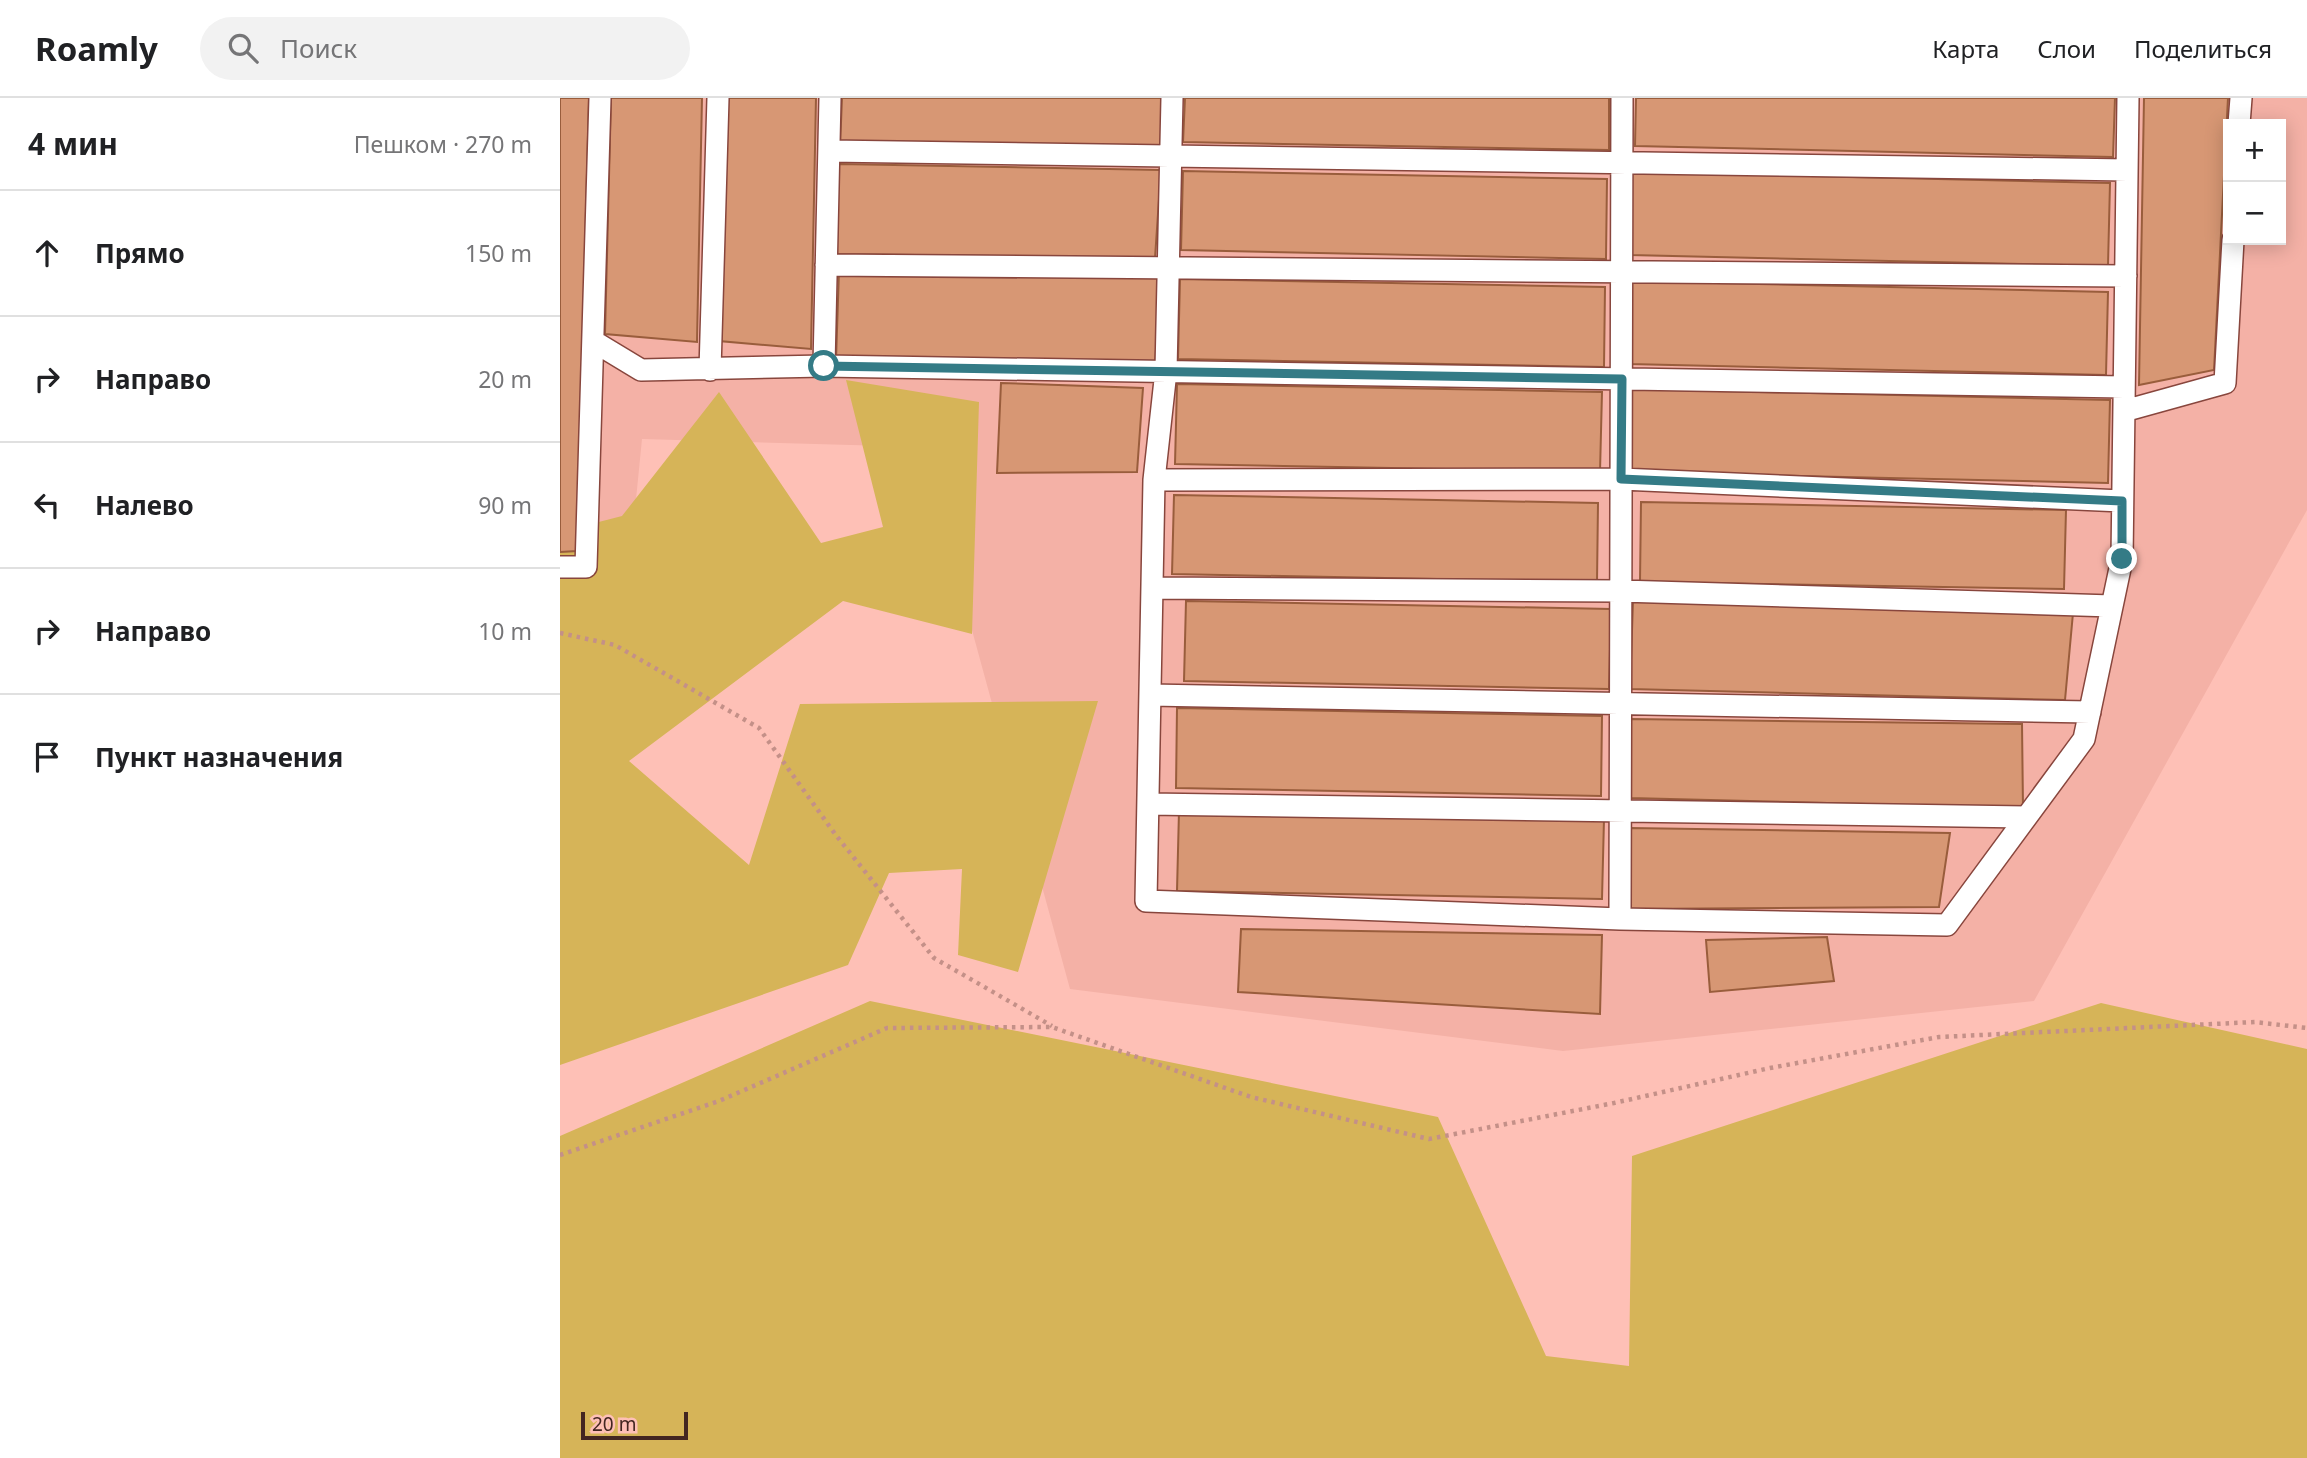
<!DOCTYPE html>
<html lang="ru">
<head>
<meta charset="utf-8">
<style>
	body { margin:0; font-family:"Noto Sans",sans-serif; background:#f2f2f2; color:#202124 }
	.controls { position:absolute; right:21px; top:21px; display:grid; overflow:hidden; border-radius:0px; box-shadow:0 4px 18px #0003 }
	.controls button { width:63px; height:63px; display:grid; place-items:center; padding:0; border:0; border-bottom:2px solid #e0e0e0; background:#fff; color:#202124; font:35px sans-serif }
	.scale { position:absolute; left:21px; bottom:18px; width:107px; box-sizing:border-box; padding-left:7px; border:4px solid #432621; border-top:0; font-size:19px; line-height:24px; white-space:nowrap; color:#432621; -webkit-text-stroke:5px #fec0b6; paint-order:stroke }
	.stop { position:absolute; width:21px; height:21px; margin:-16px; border:5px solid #347b86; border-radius:50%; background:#fff }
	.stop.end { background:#347b86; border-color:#fff; box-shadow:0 2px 7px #0008 }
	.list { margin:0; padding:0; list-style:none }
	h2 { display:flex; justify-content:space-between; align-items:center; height:91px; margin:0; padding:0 28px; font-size:30px }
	h2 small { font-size:23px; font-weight:400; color:#757577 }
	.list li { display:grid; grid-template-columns:46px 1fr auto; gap:21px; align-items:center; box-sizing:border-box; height:126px; padding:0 28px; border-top:2px solid #e0e0e0 }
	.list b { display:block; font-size:26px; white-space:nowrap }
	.list em { font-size:23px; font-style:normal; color:#757577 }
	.icon { flex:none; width:38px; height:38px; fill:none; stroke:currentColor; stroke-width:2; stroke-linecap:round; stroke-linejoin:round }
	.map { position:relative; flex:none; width:1747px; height:1360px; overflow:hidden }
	header { display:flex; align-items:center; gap:42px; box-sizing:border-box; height:98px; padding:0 35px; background:#fff; border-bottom:2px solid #e0e0e0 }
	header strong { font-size:33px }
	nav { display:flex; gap:38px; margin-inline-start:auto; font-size:24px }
	.search { width:490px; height:63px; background:#f2f2f2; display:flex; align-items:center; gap:18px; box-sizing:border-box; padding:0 24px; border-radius:38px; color:#757577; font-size:26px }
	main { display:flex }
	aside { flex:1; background:#fff }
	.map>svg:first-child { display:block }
</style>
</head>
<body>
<header>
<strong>Roamly</strong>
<div class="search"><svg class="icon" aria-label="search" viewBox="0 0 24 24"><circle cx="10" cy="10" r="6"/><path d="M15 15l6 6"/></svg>Поиск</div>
<nav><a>Карта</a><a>Слои</a><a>Поделиться</a></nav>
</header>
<main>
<aside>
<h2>4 мин<small>Пешком · 270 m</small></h2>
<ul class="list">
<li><svg class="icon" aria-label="ahead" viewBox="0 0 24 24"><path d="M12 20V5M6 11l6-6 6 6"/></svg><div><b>Прямо</b></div><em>150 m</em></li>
<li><svg class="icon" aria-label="right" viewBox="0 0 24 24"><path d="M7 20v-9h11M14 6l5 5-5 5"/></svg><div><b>Направо</b></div><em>20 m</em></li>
<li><svg class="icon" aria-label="left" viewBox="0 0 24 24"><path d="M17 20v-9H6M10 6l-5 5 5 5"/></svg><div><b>Налево</b></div><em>90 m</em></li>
<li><svg class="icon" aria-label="right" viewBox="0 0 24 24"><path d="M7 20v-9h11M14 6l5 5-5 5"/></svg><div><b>Направо</b></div><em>10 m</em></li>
<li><svg class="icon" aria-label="arrive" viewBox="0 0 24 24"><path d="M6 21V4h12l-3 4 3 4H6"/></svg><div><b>Пункт назначения</b></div></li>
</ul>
</aside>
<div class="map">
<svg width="1747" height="1360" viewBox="0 0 1747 1360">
	<rect width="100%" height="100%" fill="#fec0b6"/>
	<!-- built -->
	<path fill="#f4b1a6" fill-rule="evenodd" d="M 0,0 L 1747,0 L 1747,412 L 1474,903 L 1003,953 L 510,891 L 362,349 L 82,341 L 55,613 L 0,611 ZM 1668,26 L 1721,26 L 1721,142 L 1668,142 Z"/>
	<!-- green -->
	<path fill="#d6b458" d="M 286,282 L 419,304 L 412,536 L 283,503 L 69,663 L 189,767 L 240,606 L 538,603 L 458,874 L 398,857 L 402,771 L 329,775 L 288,867 L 0,967 L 0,434 L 62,418 L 159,294 L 261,445 L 323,429 Z
		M 310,903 L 878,1019 L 986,1258 L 1069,1268 L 1072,1058 L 1541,905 L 1747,951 L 1747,1360 L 0,1360 L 0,1038 Z"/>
	<!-- building -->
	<path fill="#d79774" stroke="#995d3c" stroke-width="2" d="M 0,0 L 29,0 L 17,453 L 0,454 Z
		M 51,0 L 142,0 L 137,244 L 45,236 Z
		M 164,0 L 256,0 L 251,251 L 159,243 Z
		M 282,0 L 604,0 L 600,52 L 280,49 Z
		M 625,0 L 1049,0 L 1049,52 L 623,44 Z
		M 1076,0 L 1555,0 L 1553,59 L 1075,48 Z
		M 1584,0 L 1668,0 L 1654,272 L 1579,287 Z
		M 279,66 L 601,72 L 595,160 L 275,156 Z
		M 623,73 L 1047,81 L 1046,161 L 621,152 Z
		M 1072,74 L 1550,85 L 1548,168 L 1070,157 Z
		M 279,172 L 601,178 L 595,266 L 276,262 Z
		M 620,181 L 1045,189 L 1044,269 L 618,261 Z
		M 1070,183 L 1548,194 L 1546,277 L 1069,266 Z
		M 441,285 L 583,290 L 577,374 L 437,375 Z
		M 617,286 L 1042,294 L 1040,374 L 615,366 Z
		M 1072,291 L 1550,302 L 1548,385 L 1070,374 Z
		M 614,397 L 1038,405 L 1037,484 L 612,476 Z
		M 1081,404 L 1506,412 L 1504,491 L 1080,484 Z
		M 626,503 L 1051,511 L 1049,591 L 624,583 Z
		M 1073,503 L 1513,515 L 1505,602 L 1070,591 Z
		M 617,610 L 1042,618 L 1041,698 L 616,690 Z
		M 1071,621 L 1462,626 L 1463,710 L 1070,700 Z
		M 619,713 L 1044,721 L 1042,801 L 617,793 Z
		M 1070,730 L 1390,735 L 1379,809 L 1068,811 Z
		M 681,831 L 1042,837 L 1040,916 L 678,894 Z
		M 1267,839 L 1274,883 L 1150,894 L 1146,842 Z"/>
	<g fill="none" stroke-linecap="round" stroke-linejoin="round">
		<!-- lane casing -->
		<g stroke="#88463d" stroke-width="24">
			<path id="lane" d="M 270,0 L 264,268 L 1564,289
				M 612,0 L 606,273 L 594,382 L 586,803 L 1060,821
				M 1062,0 L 1060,821 L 1387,827 L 1524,641 L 1562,461 L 1568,0
				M 1679,26 L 1681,0
				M 269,53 L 1567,72
				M 266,167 L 1566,178
				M 33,243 L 81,272 L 264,268
				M 150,272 L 158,0
				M 1564,313 L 1665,285 L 1673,142
				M 594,382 L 1061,381 L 1562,403
				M 0,469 L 26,469 L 40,0
				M 593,490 L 1061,493 L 1552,508
				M 590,597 L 1530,614
				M 588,706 L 1466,719"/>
		</g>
		<!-- path -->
		<path stroke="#c49088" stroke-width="4.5" stroke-dasharray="3.5 5" stroke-linecap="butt" d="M 0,535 L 55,547 L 199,630 L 275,736 L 374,860 L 492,928
			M 0,1057 L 159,1003 L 327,930 L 492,929 L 691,999 L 869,1041 L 1054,1005 L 1210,970 L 1379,939 L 1695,924 L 1747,930"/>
		<!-- lane -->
		<use href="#lane" stroke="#fff" stroke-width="21"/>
	</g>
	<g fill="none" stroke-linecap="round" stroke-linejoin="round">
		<!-- route -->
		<path stroke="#347b86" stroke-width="9" d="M 264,268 L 1062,281 L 1061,381 L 1562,403 L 1562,461"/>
	</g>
</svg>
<div class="controls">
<button>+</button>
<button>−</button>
</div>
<div class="scale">20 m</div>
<div class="stop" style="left:264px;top:268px"></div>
<div class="stop end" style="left:1562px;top:461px"></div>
</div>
</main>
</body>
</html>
